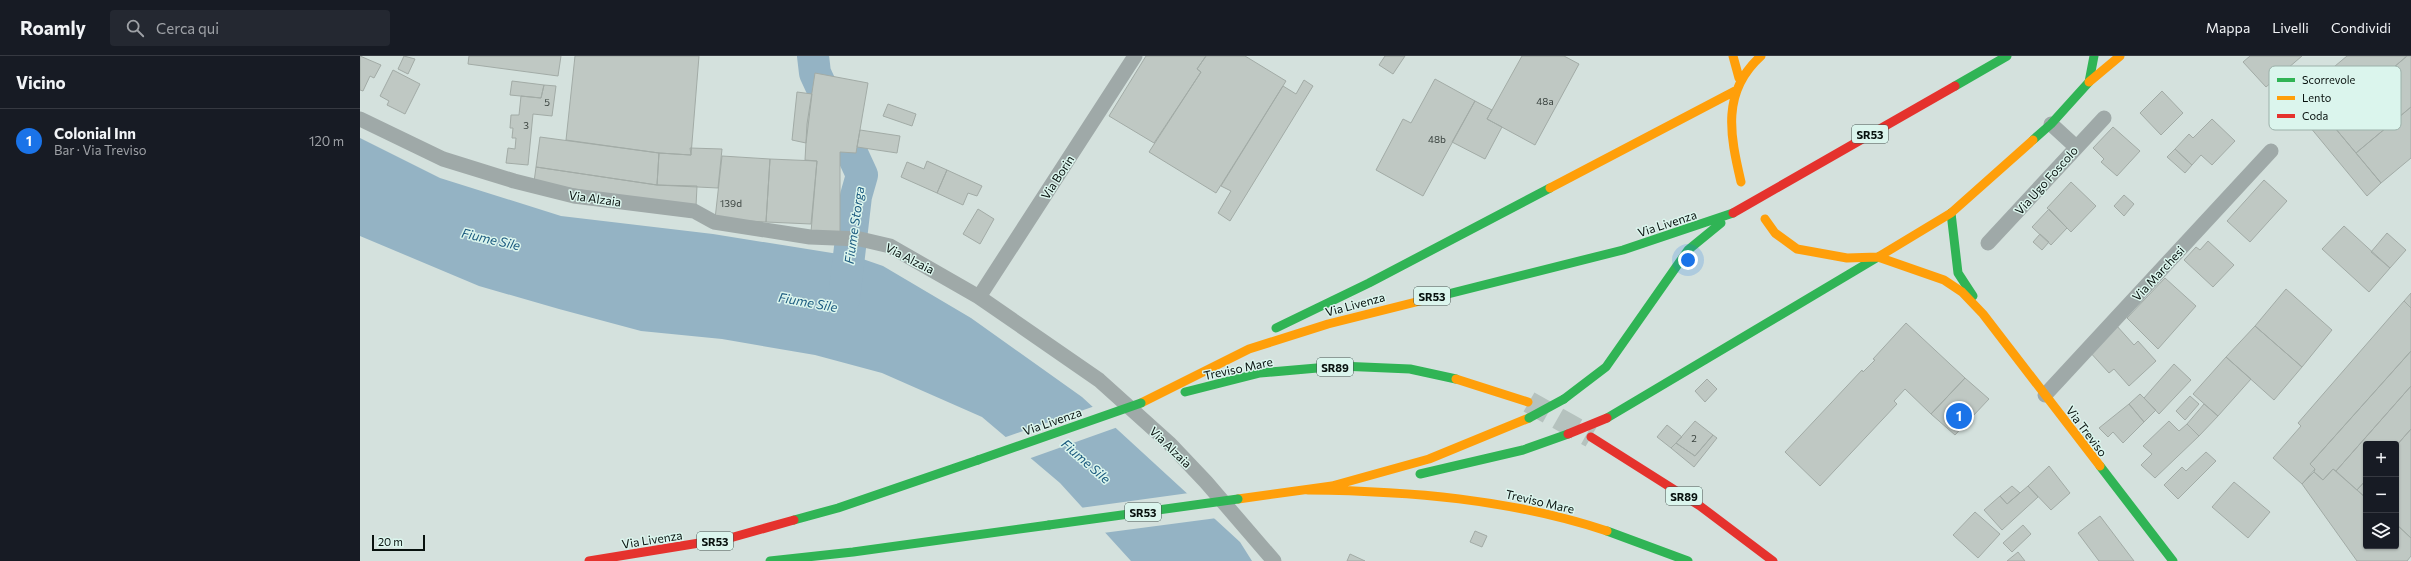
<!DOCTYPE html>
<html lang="it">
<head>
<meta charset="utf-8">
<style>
	body { margin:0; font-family:Commissioner,sans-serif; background:#242831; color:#f1f3f6 }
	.controls { position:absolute; right:12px; bottom:12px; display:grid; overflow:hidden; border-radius:4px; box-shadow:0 1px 3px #0004 }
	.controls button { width:36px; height:36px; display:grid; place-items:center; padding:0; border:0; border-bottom:1px solid #363941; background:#171b24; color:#f1f3f6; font:20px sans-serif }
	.scale { position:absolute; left:12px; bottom:10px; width:53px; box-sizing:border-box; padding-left:4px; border:2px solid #08110e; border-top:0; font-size:11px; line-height:14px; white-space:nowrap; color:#08110e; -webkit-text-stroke:3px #dbf5ed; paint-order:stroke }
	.you { position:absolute; left:1328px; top:204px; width:14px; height:14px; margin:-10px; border:3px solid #fff; border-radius:50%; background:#1a73e8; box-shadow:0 0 0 6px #1a73e833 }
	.badge { display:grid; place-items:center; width:26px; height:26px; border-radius:50%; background:#1a73e8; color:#fff; font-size:13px; font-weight:700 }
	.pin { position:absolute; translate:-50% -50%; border:2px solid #fff; box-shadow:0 1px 4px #0006 }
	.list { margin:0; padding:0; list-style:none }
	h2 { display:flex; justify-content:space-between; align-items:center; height:52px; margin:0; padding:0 16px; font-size:17px }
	h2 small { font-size:13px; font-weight:400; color:#9ea1a6 }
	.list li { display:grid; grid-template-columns:26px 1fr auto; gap:12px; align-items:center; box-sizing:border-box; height:64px; padding:0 16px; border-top:1px solid #363941 }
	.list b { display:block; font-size:15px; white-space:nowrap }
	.list p { margin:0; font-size:13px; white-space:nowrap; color:#9ea1a6 }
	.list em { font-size:13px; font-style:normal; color:#9ea1a6 }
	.icon { flex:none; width:22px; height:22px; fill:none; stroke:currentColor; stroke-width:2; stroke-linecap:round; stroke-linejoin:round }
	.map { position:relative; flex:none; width:2051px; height:505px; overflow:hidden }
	header { display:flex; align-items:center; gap:24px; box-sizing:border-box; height:56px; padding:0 20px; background:#171b24; border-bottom:1px solid #363941 }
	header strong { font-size:19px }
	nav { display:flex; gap:22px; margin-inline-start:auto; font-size:14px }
	.search { width:280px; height:36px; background:#242831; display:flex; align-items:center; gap:10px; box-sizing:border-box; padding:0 14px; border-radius:4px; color:#9ea1a6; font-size:15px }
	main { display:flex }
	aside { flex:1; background:#171b24 }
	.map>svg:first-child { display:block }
</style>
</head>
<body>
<header>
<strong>Roamly</strong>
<div class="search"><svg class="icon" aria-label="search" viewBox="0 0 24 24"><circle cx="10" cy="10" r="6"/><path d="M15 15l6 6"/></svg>Cerca qui</div>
<nav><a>Mappa</a><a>Livelli</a><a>Condividi</a></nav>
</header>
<main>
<aside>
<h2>Vicino<small></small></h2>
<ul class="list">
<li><span class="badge">1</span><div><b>Colonial Inn</b><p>Bar · Via Treviso</p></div><em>120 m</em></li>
</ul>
</aside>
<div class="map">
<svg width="2051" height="505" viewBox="0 0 2051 505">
	<rect width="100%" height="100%" fill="#d4e1dd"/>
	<!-- water -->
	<path fill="#94b3c4" d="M 0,82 L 80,122 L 201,160 L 353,178 L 497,201 L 523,210 L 611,262 L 722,341 L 880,486 L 892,505 L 771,505 L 700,427 L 622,361 L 522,317 L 455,299 L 362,283 L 281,275 L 199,253 L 119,230 L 0,180 Z"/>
	<!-- pier -->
	<path fill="#d4e1dd" d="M 735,350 L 758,371 L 668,403 L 643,382 Z
		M 829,437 L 857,462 L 743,477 L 720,452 Z"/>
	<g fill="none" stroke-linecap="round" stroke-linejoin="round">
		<!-- river -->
		<path stroke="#94b3c4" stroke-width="32" d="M 453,0 L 455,17 L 502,119 L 496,140 L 484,243"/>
	</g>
	<!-- building -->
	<path fill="#bfc8c3" stroke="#a2aba6" d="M 0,0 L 21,9 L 14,22 L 10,20 L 3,35 L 0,34 Z
		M 44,0 L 55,3 L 48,18 L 38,13 Z
		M 109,0 L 201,0 L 198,20 L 108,8 Z
		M 215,0 L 339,0 L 331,99 L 299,97 L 206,84 Z
		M 786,0 L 846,0 L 837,13 L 841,16 L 794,87 L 749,60 Z
		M 846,0 L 885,0 L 926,25 L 856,137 L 789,96 L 841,16 L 837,13 Z
		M 1025,0 L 1045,0 L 1033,18 L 1019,9 Z
		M 1162,0 L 1204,0 L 1219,8 L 1175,89 L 1127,63 Z
		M 1890,0 L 1942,0 L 1906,31 L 1883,6 Z
		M 1987,0 L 2047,0 L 1970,66 L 1944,36 Z
		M 2047,0 L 2051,0 L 2051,51 L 1996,97 L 1970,66 Z
		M 33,14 L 60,28 L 45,58 L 27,49 L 29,45 L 20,40 Z
		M 455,17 L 508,27 L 496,97 L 480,96 L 480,177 L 451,176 L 457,105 L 445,104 L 447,68 Z
		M 1075,23 L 1115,45 L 1063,140 L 1016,114 L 1043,63 L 1051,67 Z
		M 944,24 L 953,30 L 870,165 L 858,157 L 871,135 L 861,130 L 923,30 L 936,38 Z
		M 152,25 L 184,29 L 181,42 L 150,39 Z
		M 184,29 L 196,30 L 192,60 L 173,58 L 168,109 L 146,107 L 148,92 L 155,93 L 156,82 L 152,82 L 153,72 L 150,72 L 151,59 L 159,59 L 161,40 L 181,42 Z
		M 1940,30 L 2021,127 L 2007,140 L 1926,42 Z
		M 1802,35 L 1823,57 L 1801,79 L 1780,57 Z
		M 437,36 L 452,38 L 446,87 L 432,84 Z
		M 1115,45 L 1132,54 L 1127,63 L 1142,71 L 1125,103 L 1092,86 Z
		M 528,48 L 556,58 L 552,70 L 523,60 Z
		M 2051,51 L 2051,102 L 2021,127 L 1996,97 Z
		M 1852,63 L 1875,85 L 1852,109 L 1841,99 L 1832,109 L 1815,93 L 1829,78 L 1833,82 Z
		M 1753,71 L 1780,95 L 1757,120 L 1741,106 L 1744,103 L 1733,92 Z
		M 500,74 L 540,80 L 537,97 L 497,91 Z
		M 180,81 L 299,97 L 297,129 L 176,111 Z
		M 330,92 L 362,93 L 358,132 L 297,129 L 299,97 L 331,99 Z
		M 1815,93 L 1832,109 L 1825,117 L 1807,101 Z
		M 362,100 L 410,103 L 406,166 L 355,163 Z
		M 410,103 L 457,105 L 451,168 L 406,166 Z
		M 567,105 L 587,114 L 577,137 L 541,121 L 547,106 L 564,113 Z
		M 176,111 L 297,129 L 337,130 L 336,150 L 256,140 L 174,126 Z
		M 587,114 L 622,130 L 617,140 L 608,137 L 603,149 L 577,137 Z
		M 1904,124 L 1927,145 L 1890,186 L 1867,165 Z
		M 1711,126 L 1736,150 L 1711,176 L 1687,152 Z
		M 1764,139 L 1774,148 L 1764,160 L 1754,150 Z
		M 618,153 L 634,163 L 620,188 L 603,178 Z
		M 1689,153 L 1707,172 L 1691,189 L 1672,171 Z
		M 1984,170 L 2030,212 L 2009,236 L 1962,193 Z
		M 2027,177 L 2046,194 L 2030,212 L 2011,196 Z
		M 1680,178 L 1689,186 L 1682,194 L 1673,186 Z
		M 1848,185 L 1874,209 L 1853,231 L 1824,204 L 1836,191 L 1840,194 Z
		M 1805,222 L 1836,250 L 1798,293 L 1767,262 Z
		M 1926,233 L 1972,274 L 1942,311 L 1895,270 Z
		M 2051,237 L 2051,252 L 2044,245 Z
		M 2044,245 L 2051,252 L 2051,295 L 1950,408 L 1955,413 L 1942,428 L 1913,402 L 1941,370 L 1938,367 Z
		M 1546,267 L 1605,322 L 1571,358 L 1545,333 L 1534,345 L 1537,348 L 1460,430 L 1425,396 L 1502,314 L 1503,316 L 1515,304 L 1513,303 Z
		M 1756,269 L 1774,289 L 1778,285 L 1796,305 L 1769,330 L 1754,313 L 1749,317 L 1728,294 Z
		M 1895,270 L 1942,311 L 1914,344 L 1866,301 Z
		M 2051,295 L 2051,330 L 1976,415 L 1973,413 L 1963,424 L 1954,416 L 1955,413 L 1950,408 Z
		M 1866,301 L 1891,323 L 1858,360 L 1833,338 Z
		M 1814,308 L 1831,324 L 1799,358 L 1784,342 Z
		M 1605,322 L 1629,343 L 1595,379 L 1571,358 Z
		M 1347,323 L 1357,333 L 1345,346 L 1335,335 Z
		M 2051,330 L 2051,373 L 2036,390 L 2036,388 L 2006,388 L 2006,424 L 1997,434 L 1976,415 Z
		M 1780,338 L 1796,354 L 1784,366 L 1769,348 Z
		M 1830,340 L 1839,348 L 1825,364 L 1816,355 Z
		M 1769,348 L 1784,366 L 1763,387 L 1753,376 L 1748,381 L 1739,372 Z
		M 1844,348 L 1858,360 L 1839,380 L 1827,368 Z
		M 1335,365 L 1353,379 L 1335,400 L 1316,387 Z
		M 1809,365 L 1819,375 L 1827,368 L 1839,380 L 1795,422 L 1781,409 L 1792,398 L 1783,390 Z
		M 1307,369 L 1322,381 L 1311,392 L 1297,381 Z
		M 2051,373 L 2051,482 L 2036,468 L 2036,390 Z
		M 1353,379 L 1357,382 L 1334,411 L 1311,392 L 1316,387 L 1335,400 Z
		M 1846,396 L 1856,405 L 1818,443 L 1804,429 L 1822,411 L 1826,415 Z
		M 1689,410 L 1710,437 L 1691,454 L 1668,430 Z
		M 1973,413 L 2006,442 L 2006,490 L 2036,490 L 2036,468 L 2051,482 L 2051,500 L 2047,505 L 1997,505 L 1942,428 L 1954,416 L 1963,424 Z
		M 2006,424 L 2006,442 L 1997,434 Z
		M 1874,426 L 1910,456 L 1888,482 L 1852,451 Z
		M 1652,430 L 1660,437 L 1647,448 L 1640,440 Z
		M 1668,430 L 1678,441 L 1642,474 L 1624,454 L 1640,440 L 1647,448 Z
		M 1615,456 L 1640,478 L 1618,502 L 1593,479 Z
		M 1740,460 L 1774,505 L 1739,505 L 1718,477 Z
		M 1663,469 L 1671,478 L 1652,496 L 1643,487 Z
		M 1115,475 L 1127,480 L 1122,491 L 1110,486 Z
		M 1658,496 L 1665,505 L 1647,505 Z
		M 990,498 L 1005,505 L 987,505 Z"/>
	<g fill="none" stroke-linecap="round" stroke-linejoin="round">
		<!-- highway-tunnel -->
		<path stroke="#b5c2be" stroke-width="22" stroke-dasharray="22 11" stroke-linecap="butt" d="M 1169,346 L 1231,381"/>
		<!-- street -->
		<path stroke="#9fa9a8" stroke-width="15" d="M 0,63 L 83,103 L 154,125 L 214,140 L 334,155 L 354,166 L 450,181 L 500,183 L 530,190 L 619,241 L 739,324 L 809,387 L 846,426 L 914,505
			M 1691,68 L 1716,91
			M 1628,187 L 1744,62
			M 619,241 L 775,0
			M 1685,339 L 1911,95"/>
		<!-- fast -->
		<path stroke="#30b455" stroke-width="9" d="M 1673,84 L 1691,68 L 1729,26 L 1734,0
			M 1591,157 L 1598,217 L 1613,240
			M 1064,244 L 1263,194 L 1373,157
			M 916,272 L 1009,227 L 1190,132
			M 825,336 L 900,317 L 980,310 L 1050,313 L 1096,323
			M 1204,343 L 1246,311 L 1328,194 L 1361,167
			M 1247,362 L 1518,201
			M 1740,410 L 1813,505
			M 1060,418 L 1163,394 L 1208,378
			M 434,464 L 478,452 L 618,404
			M 1247,475 L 1328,505
			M 410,505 L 493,496 L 689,469"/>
		<!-- slow -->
		<path stroke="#ff9f0a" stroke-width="9" d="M 1373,0 L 1379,22
			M 1729,26 L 1760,0
			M 1381,126 C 1370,79 1361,36 1401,0
			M 1190,132 L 1375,35
			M 1405,163 L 1415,177 L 1437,193 L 1487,202 L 1518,201 L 1591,157 L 1673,84
			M 1518,201 L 1584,224 L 1602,236 L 1623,258 L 1740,410
			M 1096,323 L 1168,346
			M 781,347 L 889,293 L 968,268 L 1064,244
			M 948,434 C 1049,435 1150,443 1247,475
			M 878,443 L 972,430 L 1069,403 L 1169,362"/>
		<!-- jam -->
		<path stroke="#e5322d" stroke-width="9" d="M 1231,381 L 1340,450 L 1413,505
			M 229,505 L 370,482 L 434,464"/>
		<!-- fast-bridge -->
		<path stroke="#30b455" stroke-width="9" d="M 1595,30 L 1647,0
			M 1169,362 L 1204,343
			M 618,404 L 781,347
			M 689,469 L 878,443"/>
		<!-- jam-bridge -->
		<path stroke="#e5322d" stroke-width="9" d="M 1373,157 L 1595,30
			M 1208,378 L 1247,362"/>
	</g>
	<g text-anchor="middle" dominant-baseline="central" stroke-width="3" stroke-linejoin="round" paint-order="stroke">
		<!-- number labels -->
		<g font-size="10" fill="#38413d">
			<text x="1185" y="45">48a</text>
			<text x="187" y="46">5</text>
			<text x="166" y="69">3</text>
			<text x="1077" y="83">48b</text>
			<text x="371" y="147">139d</text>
			<text x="1334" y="382">2</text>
		</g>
		<!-- shield labels -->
		<g fill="#dbf5ed" stroke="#475551" stroke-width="1">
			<rect x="1492" y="69" width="36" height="18" rx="3"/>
			<rect x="1054" y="231" width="36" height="18" rx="3"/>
			<rect x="957" y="302" width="36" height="18" rx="3"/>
			<rect x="1306" y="431" width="36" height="18" rx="3"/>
			<rect x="765" y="447" width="36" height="18" rx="3"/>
			<rect x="337" y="476" width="36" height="18" rx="3"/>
		</g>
		<g font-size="11" font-weight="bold" fill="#08110e">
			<text x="1510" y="78">SR53</text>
			<text x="1072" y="240">SR53</text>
			<text x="975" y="311">SR89</text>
			<text x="1324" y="440">SR89</text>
			<text x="783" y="456">SR53</text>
			<text x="355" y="485">SR53</text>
		</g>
		<!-- street labels -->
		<g font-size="12" fill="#08110e" stroke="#dbf5ed">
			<text transform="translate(697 121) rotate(-57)">Via Borin</text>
			<text transform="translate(1686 124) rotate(-48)">Via Ugo Foscolo</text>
			<text transform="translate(235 142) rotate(8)">Via Alzaia</text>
			<text transform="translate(1307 167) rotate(-18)">Via Livenza</text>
			<text transform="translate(550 202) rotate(27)">Via Alzaia</text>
			<text transform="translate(1798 217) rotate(-47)">Via Marchesi</text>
			<text transform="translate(995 248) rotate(-15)">Via Livenza</text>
			<text transform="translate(878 312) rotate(-12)">Treviso Mare</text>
			<text transform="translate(692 365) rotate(-19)">Via Livenza</text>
			<text transform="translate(1727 375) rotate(53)">Via Treviso</text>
			<text transform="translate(811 391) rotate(44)">Via Alzaia</text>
			<text transform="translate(1180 445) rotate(13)">Treviso Mare</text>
			<text transform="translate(292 483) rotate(-9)">Via Livenza</text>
		</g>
		<!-- water labels -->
		<g font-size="13" font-style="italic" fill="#1b5a7f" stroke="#dbf5ed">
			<text transform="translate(494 169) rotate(-82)">Fiume Storga</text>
			<text transform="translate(131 183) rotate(13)">Fiume Sile</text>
			<text transform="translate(448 246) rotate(10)">Fiume Sile</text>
			<text transform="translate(726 405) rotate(41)">Fiume Sile</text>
		</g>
	</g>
	<!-- legend -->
	<rect x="1909" y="10" width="132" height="64" rx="6" fill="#dbf5ed" stroke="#9cb1aa" stroke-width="1"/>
	<rect x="1917" y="22" width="18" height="4" fill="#30b455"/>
	<rect x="1917" y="40" width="18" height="4" fill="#ff9f0a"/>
	<rect x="1917" y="58" width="18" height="4" fill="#e5322d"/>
	<g font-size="11" fill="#08110e">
		<text x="1942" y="28">Scorrevole</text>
		<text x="1942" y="46">Lento</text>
		<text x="1942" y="64">Coda</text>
	</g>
</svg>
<div class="controls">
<button>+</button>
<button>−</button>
<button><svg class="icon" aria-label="layers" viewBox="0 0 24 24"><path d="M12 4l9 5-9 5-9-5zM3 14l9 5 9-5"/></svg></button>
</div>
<div class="scale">20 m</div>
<div class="you"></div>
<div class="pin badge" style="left:1599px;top:360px">1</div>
</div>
</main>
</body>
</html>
